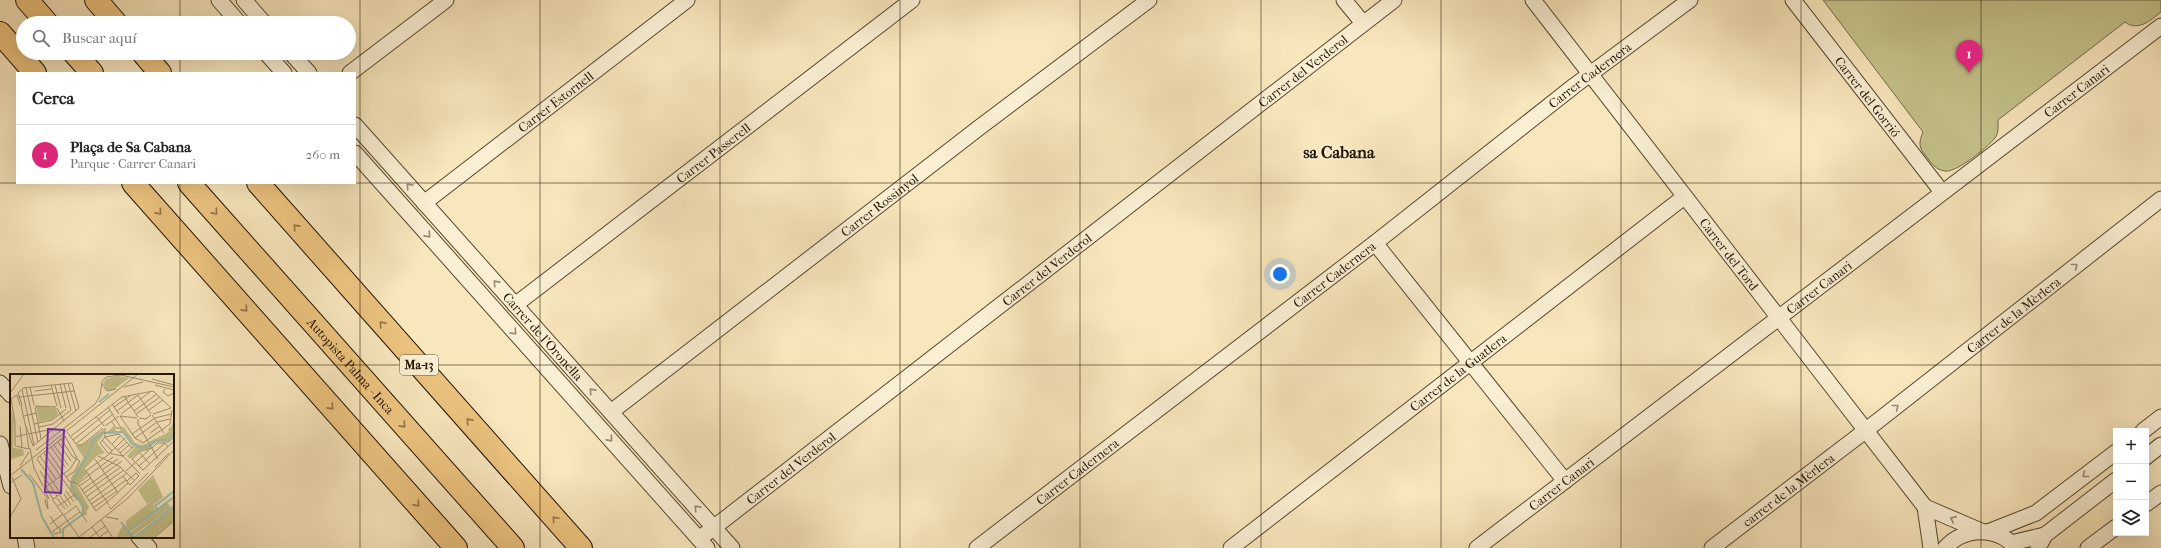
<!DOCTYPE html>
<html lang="es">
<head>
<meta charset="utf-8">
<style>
	body { margin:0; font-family:"IM FELL French Canon",serif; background:#f6f6f6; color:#222 }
	.controls { position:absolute; right:12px; bottom:12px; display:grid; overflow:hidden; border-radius:0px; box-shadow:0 4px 16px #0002 }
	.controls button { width:36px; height:36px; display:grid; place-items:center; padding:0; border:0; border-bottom:1px solid #e0e0e0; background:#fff; color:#222; font:20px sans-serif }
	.you { position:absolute; left:1280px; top:274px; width:14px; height:14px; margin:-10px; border:3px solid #fff; border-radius:50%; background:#1a73e8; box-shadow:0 0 0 6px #1a73e833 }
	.badge { display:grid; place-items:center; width:26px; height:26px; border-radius:50%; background:#db2777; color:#fff; font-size:13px; font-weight:700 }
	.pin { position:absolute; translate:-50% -33px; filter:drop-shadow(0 1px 2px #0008) }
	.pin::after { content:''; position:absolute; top:21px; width:14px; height:12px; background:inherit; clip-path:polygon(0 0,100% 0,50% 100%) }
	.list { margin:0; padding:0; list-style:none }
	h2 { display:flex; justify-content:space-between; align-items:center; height:52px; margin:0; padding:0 16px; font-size:17px }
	h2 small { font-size:13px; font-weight:400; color:#767676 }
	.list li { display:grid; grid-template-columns:26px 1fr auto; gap:12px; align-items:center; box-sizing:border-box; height:60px; padding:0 16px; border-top:1px solid #e0e0e0 }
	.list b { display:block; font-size:15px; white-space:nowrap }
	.list p { margin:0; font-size:13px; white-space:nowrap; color:#767676 }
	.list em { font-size:13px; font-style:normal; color:#767676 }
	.icon { flex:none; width:22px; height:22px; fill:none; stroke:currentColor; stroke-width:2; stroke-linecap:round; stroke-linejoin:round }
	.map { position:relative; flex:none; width:2161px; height:548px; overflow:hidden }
	.search { position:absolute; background:#fff; box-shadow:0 4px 16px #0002; left:16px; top:16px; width:340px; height:44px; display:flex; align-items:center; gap:10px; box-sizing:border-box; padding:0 14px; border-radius:22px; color:#767676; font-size:15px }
	.panel { position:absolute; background:#fff; box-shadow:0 4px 16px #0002; left:16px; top:72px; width:340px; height:112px; border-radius:0px }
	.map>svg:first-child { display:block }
</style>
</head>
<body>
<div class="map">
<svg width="2161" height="548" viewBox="0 0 2161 548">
	<rect width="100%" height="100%" fill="#f8e6bc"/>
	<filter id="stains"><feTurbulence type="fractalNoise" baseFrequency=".005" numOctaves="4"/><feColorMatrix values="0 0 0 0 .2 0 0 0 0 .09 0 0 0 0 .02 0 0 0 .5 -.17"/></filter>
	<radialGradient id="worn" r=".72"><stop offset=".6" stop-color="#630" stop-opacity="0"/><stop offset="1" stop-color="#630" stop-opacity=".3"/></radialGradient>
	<!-- green -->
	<path fill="#c5c28b" stroke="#736a46" d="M 1823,0 L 2161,0 L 2161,12 C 2151,20 2138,32 2125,22 L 1998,120 C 1998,126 1999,133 1995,138 C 1988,147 1956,173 1945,171 C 1936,170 1931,163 1926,156 C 1918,147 1919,142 1923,132 Z"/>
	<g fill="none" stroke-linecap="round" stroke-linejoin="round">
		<!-- minor casing -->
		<g stroke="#574830" stroke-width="17">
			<g id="minor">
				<path d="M 219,0 L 239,23"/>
				<path d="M 244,0 L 264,23"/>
				<path d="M 1344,0 L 1363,23"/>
				<path id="s1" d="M 1533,0 L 1925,507 L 1931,548"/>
				<path id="s2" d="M 1793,0 L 1942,192"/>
				<path d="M 266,53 L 284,73"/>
				<path d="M 291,53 L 309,73"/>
				<path d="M 350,73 L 446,0"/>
				<path id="s3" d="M 355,125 L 732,548"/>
				<path d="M 355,153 L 707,548"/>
				<path id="s4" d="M 424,203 L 687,0"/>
				<path d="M 1375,243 L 1565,481"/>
				<path id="s5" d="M 515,305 L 912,0"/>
				<path d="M 0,383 L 11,395"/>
				<path id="s6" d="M 611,412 L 980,127 L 1149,0"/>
				<path d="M 2143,431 L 2161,417"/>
				<path d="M 0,444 L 11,486"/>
				<path d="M 2146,457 L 2161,445"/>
				<path d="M 2146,504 L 2161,493"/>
				<path d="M 1925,507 L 1981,531"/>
				<path d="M 1988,532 L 2036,513 L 2116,452"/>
				<path d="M 25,537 L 27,548"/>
				<path d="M 139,537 L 149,548"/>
				<path id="s7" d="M 699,539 L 1394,0"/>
				<path d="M 2011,543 L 2045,535"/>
				<path id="s8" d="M 977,548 L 1375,243 L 1574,86 L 1690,0"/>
				<path id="s9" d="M 1231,548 L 1684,197"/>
				<path id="s10" d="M 1477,548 L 2161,26"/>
				<path id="s11" d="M 1712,548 L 1865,431 L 2161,199"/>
				<path d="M 1945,548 C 1964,527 1997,526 2016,548"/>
				<path d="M 2038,548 L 2045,535 L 2116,480"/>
				<path d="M 2088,548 L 2116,527"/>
			</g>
		</g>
		<!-- trunk casing -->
		<g stroke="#211302" stroke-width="24">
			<path id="trunk" d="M 0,33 L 35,73
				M 133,183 L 456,548"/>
		</g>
		<!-- motorway casing -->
		<g stroke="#211302" stroke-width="24">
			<g id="motorway">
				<path d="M 27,0 L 47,23"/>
				<path d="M 96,0 L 116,23"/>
				<path d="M 74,53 L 92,73"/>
				<path d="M 143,53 L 160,73"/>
				<path id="s12" d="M 189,183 L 513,548"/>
				<path d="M 258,183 L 581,548"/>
			</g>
		</g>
		<!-- minor -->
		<use href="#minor" stroke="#faefd3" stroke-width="15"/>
		<!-- trunk -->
		<use href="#trunk" stroke="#ecc37e" stroke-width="22"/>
		<!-- motorway -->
		<use href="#motorway" stroke="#ecc37e" stroke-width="22"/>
	</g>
	<!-- one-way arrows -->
	<defs><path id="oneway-chevron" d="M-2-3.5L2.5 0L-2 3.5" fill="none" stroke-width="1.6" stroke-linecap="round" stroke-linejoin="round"/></defs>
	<g stroke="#988c75">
		<use href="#oneway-chevron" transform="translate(409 186) rotate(-132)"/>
		<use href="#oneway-chevron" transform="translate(428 235) rotate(48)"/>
		<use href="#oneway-chevron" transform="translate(2075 266) rotate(-38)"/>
		<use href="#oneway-chevron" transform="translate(496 283) rotate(-132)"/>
		<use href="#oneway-chevron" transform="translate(514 332) rotate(48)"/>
		<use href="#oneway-chevron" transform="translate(592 391) rotate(-132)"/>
		<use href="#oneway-chevron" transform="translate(1896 407) rotate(-38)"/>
		<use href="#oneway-chevron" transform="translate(610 439) rotate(48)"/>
		<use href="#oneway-chevron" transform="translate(2085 475) rotate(142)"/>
		<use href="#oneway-chevron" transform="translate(697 508) rotate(-132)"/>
		<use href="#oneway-chevron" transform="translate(1953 519) rotate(-156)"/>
	</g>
	<g stroke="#917446">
		<use href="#oneway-chevron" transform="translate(159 212) rotate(48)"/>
		<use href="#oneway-chevron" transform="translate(215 212) rotate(48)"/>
		<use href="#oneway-chevron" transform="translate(296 227) rotate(-132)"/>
		<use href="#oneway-chevron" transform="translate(245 309) rotate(48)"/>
		<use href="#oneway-chevron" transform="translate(382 324) rotate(-132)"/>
		<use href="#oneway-chevron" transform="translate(331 407) rotate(48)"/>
		<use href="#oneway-chevron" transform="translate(469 421) rotate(-132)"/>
		<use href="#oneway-chevron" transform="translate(403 425) rotate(48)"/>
		<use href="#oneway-chevron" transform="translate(417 504) rotate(48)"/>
		<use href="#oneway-chevron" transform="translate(555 519) rotate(-131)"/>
	</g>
	<!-- grid -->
	<path fill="none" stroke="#211302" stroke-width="1" stroke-opacity="0.55" d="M 180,0 L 180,23M 360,0 L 360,548M 540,0 L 540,548M 720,0 L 720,548M 900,0 L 900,548M 1080,0 L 1080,548M 1261,0 L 1261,548M 1441,0 L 1441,548M 1621,0 L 1621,548M 1801,0 L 1801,548M 1981,0 L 1981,548M 180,53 L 180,73M 0,183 L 17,183M 180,183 L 180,548M 355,183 L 2161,183M 0,365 L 2161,365"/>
	<g text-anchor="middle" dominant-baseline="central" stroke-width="3" stroke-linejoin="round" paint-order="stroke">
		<!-- shield labels -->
		<rect fill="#faefd3" stroke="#625541" stroke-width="1" x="400" y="355" width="38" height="20" rx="3"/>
		<g font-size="12" font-weight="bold" fill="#211302">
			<text x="419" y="365">Ma-13</text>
		</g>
		<!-- street labels -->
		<g font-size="13" fill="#211302" stroke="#faefd3">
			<text stroke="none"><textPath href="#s7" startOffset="764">Carrer del Verderol</textPath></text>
			<text stroke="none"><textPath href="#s8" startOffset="774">Carrer Cadernera</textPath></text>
			<text stroke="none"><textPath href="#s10" startOffset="754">Carrer Canari</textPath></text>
			<text stroke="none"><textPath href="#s2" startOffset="122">Carrer del Gorrió</textPath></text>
			<text stroke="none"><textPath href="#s4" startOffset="166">Carrer Estornell</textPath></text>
			<text stroke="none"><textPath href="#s5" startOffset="250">Carrer Passerell</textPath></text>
			<text stroke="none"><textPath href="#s6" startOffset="339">Carrer Rossinyol</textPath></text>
			<text stroke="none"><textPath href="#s1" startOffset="321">Carrer del Tord</textPath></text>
			<text stroke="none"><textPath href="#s7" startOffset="440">Carrer del Verderol</textPath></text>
			<text stroke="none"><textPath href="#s8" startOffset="450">Carrer Cadernera</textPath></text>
			<text stroke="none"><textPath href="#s10" startOffset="430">Carrer Canari</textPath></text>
			<text stroke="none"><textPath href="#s11" startOffset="381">Carrer de la Mèrlera</textPath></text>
			<text stroke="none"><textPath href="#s3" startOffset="283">Carrer de l'Oronella</textPath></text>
			<text stroke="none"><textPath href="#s12" startOffset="244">Autopista Palma - Inca</textPath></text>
			<text stroke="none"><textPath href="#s9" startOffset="287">Carrer de la Guatlera</textPath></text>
			<text stroke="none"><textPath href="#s7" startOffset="116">Carrer del Verderol</textPath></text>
			<text stroke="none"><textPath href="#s8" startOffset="126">Carrer Cadernera</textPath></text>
			<text stroke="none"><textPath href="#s10" startOffset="106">Carrer Canari</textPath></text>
			<text stroke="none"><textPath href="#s11" startOffset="96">carrer de la Mèrlera</textPath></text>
		</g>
		<!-- district labels -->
		<g font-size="17" font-weight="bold" fill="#211302" stroke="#faefd3">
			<text x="1339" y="152">sa Cabana</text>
		</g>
	</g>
	<!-- overview -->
	<g transform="translate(10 374)">
		<rect width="164" height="164" fill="#f8e6bc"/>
		<path d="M 108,2 L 119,4 L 103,16 L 97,16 L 93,10 L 96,5 ZM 0,31 L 4,45 L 3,74 L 13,75 L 14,81 L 2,85 L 0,84 ZM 26,32 L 46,34 L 48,40 L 42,45 L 29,48 ZM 164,42 L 164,64 L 158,69 L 149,67 L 141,71 L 139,68 L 159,58 L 158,55 L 162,52 ZM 104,52 L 106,57 L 110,58 L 111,53 L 114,53 L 125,69 L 132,71 L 138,69 L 141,74 L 132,76 L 120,85 L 117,82 L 126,72 L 113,59 L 95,60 ZM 94,55 L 94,60 L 87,69 L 95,79 L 88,81 L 75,94 L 77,100 L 66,110 L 79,133 L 76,138 L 78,140 L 73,142 L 72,133 L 60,115 L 61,104 L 74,84 L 66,72 L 74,70 ZM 143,101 L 153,123 L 143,131 L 146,137 L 120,157 L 116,152 L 116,147 L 144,125 L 137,130 L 128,116 ZM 157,129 L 161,133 L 123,162 L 121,158 ZM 164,133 L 164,147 L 148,160 L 142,164 L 126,164 ZM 113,151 L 123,162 L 123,164 L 106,164 Z" fill="#c5c28b"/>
		<path fill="none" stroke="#9dc0b1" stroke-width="2" d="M 89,28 L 99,20M 11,95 L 23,109 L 32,143 L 44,164M 147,135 L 145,132 L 164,117M 111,148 L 124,164M 119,157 L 164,123M 53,164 L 53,155 L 73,140 L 73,133 L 61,111 L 81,74 L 83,65 L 92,59 L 113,58 L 122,70 L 131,74 L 140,72 L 145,67 L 160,66 L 164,59M 124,164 L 164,132"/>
		<path fill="none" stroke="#a29272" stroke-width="1" d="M 142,5 L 164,11M 58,9 L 66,37M 50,10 L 56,34M 92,10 L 97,17 L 106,15M 41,11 L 47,32M 45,11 L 51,34M 145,11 L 164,16M 20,13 L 24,31M 114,13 L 133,8M 16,14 L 28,68M 12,15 L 24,71M 155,15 L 153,18 L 158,22 L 164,19M 25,17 L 41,15M 0,19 L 14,0M 128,21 L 141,40M 114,22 L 128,43M 9,23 L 65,17M 102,30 L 109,40M 10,31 L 7,21 L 1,25 L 5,48 L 5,72 L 19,75 L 16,55M 11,31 L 16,54M 12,31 L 8,19 L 13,14 L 62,9 L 69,34 L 23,72 L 16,52M 25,32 L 46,33M 25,33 L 31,65M 98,33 L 111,54 L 106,54 L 101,47M 104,33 L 120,22M 47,34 L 54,47M 139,36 L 153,26M 107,37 L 128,21M 124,37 L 147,20M 111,40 L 140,18M 126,40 L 150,23M 143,40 L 161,34M 142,41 L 154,59M 14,42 L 26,39M 86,42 L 94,52M 110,42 L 125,64 L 133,69 L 160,50 L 162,36M 110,42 L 127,44M 129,44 L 136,45 L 141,41M 128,45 L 128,50 L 148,85M 24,50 L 42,46 L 56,35M 10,52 L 12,74M 95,52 L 109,42M 29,53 L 43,50 L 61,36 L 54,10M 95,54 L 95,63 L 130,100M 57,58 L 66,70M 140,59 L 150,52M 18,60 L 43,55M 122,60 L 145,44 L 161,40M 61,62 L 112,23 L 143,17 L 161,34M 5,63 L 17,60M 125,64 L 147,48 L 160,45M 51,65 L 63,83 L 70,87 L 65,97 L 56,103M 63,66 L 100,36M 92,66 L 102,77M 48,68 L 61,87M 66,70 L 103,40M 102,70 L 111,61M 44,71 L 58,91M 66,71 L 72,71 L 93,54M 41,73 L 55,93M 158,73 L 155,69 L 147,69 L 142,74 L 131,77 L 122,85 L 133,96 L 164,67M 20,74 L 24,95M 122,74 L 109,60 L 95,63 L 90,69 L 98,79 L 113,82 L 122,74 L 124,72M 26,76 L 85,30 L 90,22 L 92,8 L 96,3 L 111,1 L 164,13M 37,76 L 59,107 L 68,110 L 86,137 L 108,119 L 85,85M 108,76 L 117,68M 129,78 L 139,89M 34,79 L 59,114M 110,79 L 119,71M 30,82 L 46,105M 88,82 L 109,92 L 124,106M 27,84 L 55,62M 27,85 L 51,120 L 43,125 L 36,113M 10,92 L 19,78M 129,92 L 155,69M 145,93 L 159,79M 24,94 L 33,112M 92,96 L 108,85M 30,97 L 47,122M 116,97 L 139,76M 19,100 L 38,125M 0,102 L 128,0M 113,102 L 120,111 L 129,102 L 126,99 L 117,107M 0,109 L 12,101M 67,110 L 103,83M 69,112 L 81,104M 36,113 L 60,95 L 67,84 L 55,62M 34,114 L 39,125M 59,114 L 67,126M 105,114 L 116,106M 72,116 L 112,87M 56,117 L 64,128M 108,118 L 118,109M 74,119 L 111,93M 54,120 L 61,131M 50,122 L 58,133M 76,123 L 114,96M 47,124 L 55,135M 36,125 L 35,129 L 38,135 L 37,126M 42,125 L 69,163M 79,127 L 117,99M 81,130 L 105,114M 99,131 L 76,97 L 98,81 L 115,64M 48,132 L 64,121M 99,132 L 101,135 L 138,99M 83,134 L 107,117M 54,141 L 66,132 L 77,148M 40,142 L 48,154M 0,143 L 11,125 L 2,103M 96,143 L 108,145 L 106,146M 91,146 L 103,164M 40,150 L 53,140M 49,153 L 51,158 L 45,160 L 43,157 L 70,138M 82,153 L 90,164M 145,163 L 164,147M 68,164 L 117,125 L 164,76M 79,164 L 95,152M 88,164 L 98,157"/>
		<path fill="#7b2cbf" fill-opacity="0.15" stroke="#7b2cbf" stroke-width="2" d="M 38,55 L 54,56 L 51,119 L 35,118 Z"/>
		<rect width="164" height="164" fill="none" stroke="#211302" stroke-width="2"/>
	</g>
	<rect width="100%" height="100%" filter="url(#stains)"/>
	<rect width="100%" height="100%" fill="url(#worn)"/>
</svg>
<div class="controls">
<button>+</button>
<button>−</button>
<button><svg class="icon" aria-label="layers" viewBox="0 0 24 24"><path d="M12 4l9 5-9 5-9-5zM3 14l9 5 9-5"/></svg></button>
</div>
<div class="you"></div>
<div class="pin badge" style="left:1969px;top:73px">1</div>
<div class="search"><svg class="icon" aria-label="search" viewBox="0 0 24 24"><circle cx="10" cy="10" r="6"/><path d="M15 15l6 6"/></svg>Buscar aquí</div>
<section class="panel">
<h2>Cerca<small></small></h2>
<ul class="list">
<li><span class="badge">1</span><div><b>Plaça de Sa Cabana</b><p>Parque · Carrer Canari</p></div><em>260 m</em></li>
</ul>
</section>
</div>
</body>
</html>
